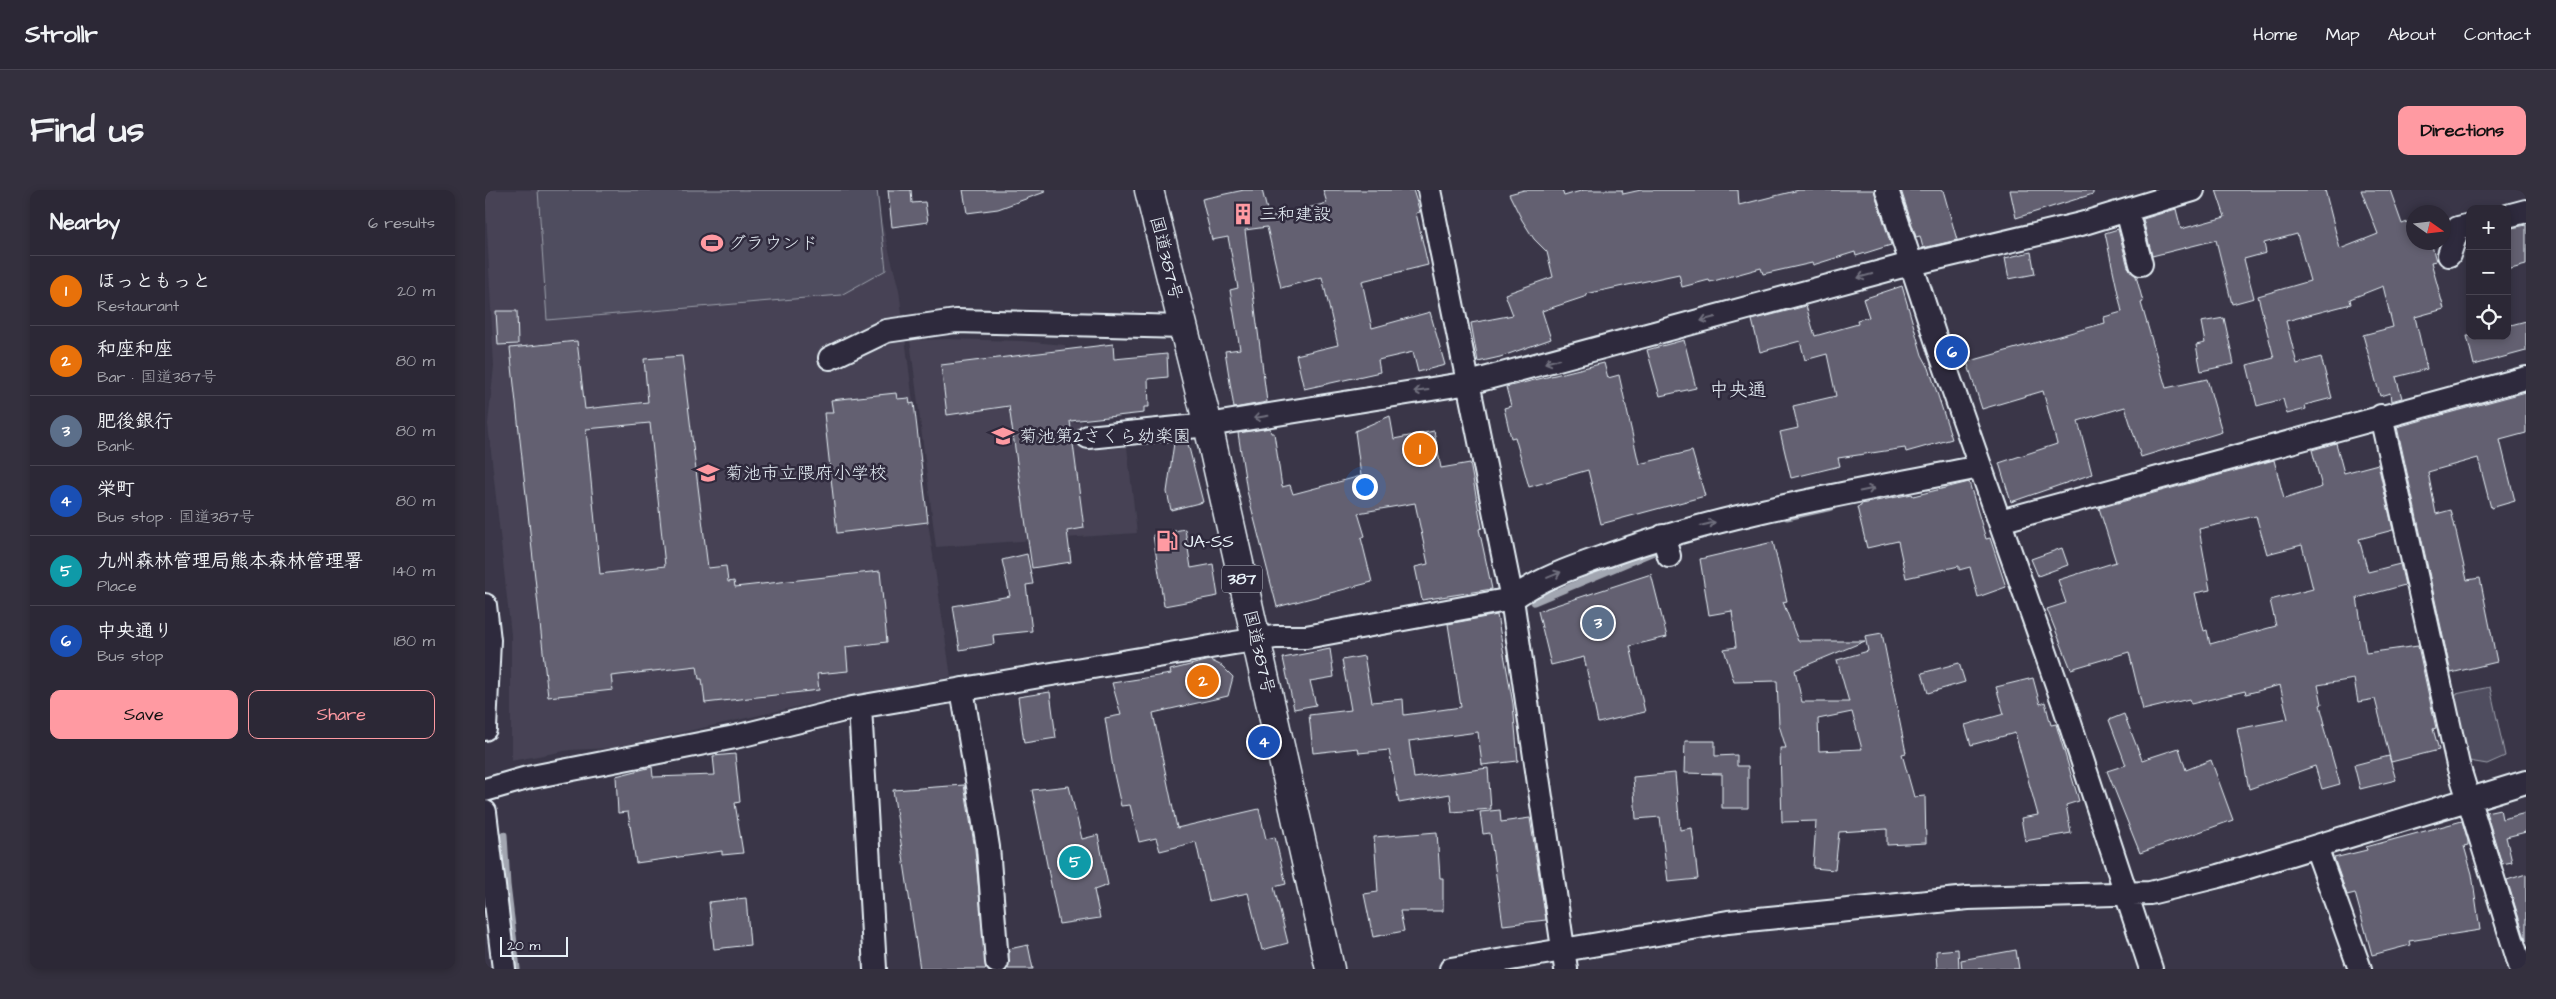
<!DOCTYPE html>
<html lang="en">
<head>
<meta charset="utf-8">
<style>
	body { margin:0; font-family:"Architects Daughter","Klee One",sans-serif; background:#34303e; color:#f1f3f6 }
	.controls { position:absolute; right:15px; top:15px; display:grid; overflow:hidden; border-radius:10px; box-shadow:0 2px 8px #0003 }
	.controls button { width:45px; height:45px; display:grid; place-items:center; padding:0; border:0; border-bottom:1px solid #484451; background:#2c2836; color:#f1f3f6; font:25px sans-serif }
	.compass { position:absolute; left:1921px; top:15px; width:45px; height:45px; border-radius:50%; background:#2c2836; box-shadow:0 2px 8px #0003; rotate:104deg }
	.scale { position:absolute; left:15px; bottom:12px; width:68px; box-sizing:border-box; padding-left:5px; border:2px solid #e8f1f8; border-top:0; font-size:14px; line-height:18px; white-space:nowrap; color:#e8f1f8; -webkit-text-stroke:4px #2f2a3d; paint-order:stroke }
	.you { position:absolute; left:879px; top:296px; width:18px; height:18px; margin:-12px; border:4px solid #fff; border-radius:50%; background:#1a73e8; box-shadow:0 0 0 8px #1a73e833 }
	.badge { display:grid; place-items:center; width:32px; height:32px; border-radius:50%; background:#ff9aa2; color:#fff; font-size:16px; font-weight:700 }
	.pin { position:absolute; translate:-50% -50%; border:2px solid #fff; box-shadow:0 1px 5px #0006 }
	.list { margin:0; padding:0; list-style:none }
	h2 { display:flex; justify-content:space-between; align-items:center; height:65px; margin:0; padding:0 20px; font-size:21px }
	h2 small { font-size:16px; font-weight:400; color:#a6a6ad }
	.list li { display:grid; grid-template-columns:32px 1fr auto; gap:15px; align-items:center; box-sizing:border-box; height:70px; padding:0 20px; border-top:1px solid #484451 }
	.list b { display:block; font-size:19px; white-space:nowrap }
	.list p { margin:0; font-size:16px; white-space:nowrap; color:#a6a6ad }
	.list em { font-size:16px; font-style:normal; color:#a6a6ad }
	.actions { display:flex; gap:10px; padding:15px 20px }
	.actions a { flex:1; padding:11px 0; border:1px solid #ff9aa2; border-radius:10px; text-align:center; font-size:18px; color:#ff9aa2 }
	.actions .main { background:#ff9aa2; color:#111 }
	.icon { flex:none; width:28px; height:28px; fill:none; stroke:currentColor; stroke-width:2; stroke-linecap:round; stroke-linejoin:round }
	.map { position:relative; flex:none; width:2041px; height:779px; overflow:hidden; border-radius:10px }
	header { display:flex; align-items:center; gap:30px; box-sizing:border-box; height:70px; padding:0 25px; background:#2c2836; border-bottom:1px solid #484451 }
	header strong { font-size:24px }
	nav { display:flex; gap:28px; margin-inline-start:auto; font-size:18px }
	.intro { display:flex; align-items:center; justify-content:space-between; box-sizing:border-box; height:120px; padding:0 30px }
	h1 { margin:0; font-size:35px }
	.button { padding:12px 22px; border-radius:10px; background:#ff9aa2; color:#111; font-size:18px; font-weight:700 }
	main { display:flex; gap:30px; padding:0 30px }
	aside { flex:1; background:#2c2836; border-radius:10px; box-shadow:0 2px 8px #0003 }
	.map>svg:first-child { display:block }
</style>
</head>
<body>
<header>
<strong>Strollr</strong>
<nav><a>Home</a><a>Map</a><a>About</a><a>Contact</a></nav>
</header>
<div class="intro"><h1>Find us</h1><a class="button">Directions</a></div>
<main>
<aside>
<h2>Nearby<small>6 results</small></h2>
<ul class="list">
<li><span class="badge" style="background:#e8710a">1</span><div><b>ほっともっと</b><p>Restaurant</p></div><em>20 m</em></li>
<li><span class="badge" style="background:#e8710a">2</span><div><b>和座和座</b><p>Bar · 国道387号</p></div><em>80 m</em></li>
<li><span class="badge" style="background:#5c6f8a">3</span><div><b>肥後銀行</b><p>Bank</p></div><em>80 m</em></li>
<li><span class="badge" style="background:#1a4fb4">4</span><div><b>栄町</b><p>Bus stop · 国道387号</p></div><em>80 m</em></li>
<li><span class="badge" style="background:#0f9aa8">5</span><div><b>九州森林管理局熊本森林管理署</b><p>Place</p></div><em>140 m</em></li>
<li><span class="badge" style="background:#1a4fb4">6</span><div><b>中央通り</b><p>Bus stop</p></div><em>180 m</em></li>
</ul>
<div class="actions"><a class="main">Save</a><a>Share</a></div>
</aside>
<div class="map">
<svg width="2041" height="779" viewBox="0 0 2041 779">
	<rect width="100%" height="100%" fill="#3a3648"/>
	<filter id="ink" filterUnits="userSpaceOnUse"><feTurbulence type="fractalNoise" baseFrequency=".02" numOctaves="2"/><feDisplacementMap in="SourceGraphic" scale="10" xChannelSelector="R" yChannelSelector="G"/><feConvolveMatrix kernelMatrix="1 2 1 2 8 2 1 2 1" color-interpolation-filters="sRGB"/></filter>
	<g filter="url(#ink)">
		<!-- built -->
		<path fill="#464354" d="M 0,0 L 392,0 L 395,25 L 414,100 L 443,332 L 466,487 L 324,514 L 128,558 L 85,560 L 26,571 L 26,445 L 3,234 L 9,176 Z
			M 462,149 L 537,151 L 580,155 L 589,233 L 597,232 L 600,260 L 642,257 L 652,343 L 451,357 L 425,150 Z"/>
		<!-- green -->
		<path fill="#504e5f" stroke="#9ca0ac" d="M 53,0 L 392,0 L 401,80 L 356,105 L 62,130 Z
			M 2005,497 L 2020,566 L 2002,574 L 1984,571 L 1966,505 Z"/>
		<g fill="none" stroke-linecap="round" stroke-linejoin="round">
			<!-- stream -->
			<path stroke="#a2a6b1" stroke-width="7" d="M 1302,327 L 1347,317
				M 1049,412 L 1171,361
				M 19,645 L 22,695 L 32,779"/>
		</g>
		<!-- building -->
		<path fill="#636171" stroke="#e8f1f8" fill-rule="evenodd" d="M 403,0 L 426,0 L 427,13 L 440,12 L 443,32 L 407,37 Z
			M 478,0 L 560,0 L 560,2 L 513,19 L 482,23 Z
			M 759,0 L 777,0 L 784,28 L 842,13 L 838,0 L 928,0 L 935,22 L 931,23 L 943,75 L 877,91 L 887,138 L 945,122 L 960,175 L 933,182 L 928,162 L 893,170 L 895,182 L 819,199 L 811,165 L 853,155 L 837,87 L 796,98 L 782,37 L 760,40 L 782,212 L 749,218 L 740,161 L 755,159 L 745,100 L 753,98 L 743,47 L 727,50 L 717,9 Z
			M 1039,0 L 1077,0 L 1079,6 L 1099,0 L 1137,0 L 1138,4 L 1156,0 L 1253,0 L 1254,15 L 1314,0 L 1389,0 L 1406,55 L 1371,66 L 1370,62 L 1328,75 L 1327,73 L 1278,84 L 1276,78 L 1225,92 L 1224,90 L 1197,97 L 1194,84 L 1101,104 L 1102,106 L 1057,121 L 1066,149 L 1015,167 L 993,172 L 986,133 L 1028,125 L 1020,104 L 1068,87 L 1062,62 L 1049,49 L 1037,30 L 1024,4 Z
			M 1416,0 L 1458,0 L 1472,50 L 1438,58 L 1435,46 L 1431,47 Z
			M 1525,0 L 1608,0 L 1608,4 L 1531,28 Z
			M 1731,0 L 1840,0 L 1855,59 L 1893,44 L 1876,0 L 1905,0 L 1917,34 L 1928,30 L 1928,52 L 1946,52 L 1951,71 L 1946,72 L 1959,119 L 1930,127 L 1942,179 L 1911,187 L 1917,208 L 1906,211 L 1905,203 L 1895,206 L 1878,145 L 1908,137 L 1898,96 L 1865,109 L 1866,114 L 1801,131 L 1812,174 L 1836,167 L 1847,208 L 1820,215 L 1821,219 L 1802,224 L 1798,209 L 1772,216 L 1762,175 L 1789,168 L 1773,106 L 1825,91 L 1812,44 L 1779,53 L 1781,63 L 1759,69 L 1769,108 L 1747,114 L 1731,50 L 1667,66 L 1658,29 L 1691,19 L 1696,39 L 1740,27 Z
			M 2041,35 L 2041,75 L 2022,80 L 2022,39 Z
			M 1633,39 L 1643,77 L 1651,86 L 1658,112 L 1656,113 L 1681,198 L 1722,189 L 1737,242 L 1656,267 L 1640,217 L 1593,231 L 1607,284 L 1526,312 L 1514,273 L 1572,254 L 1558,201 L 1497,219 L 1482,172 L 1620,133 L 1619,127 L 1637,122 L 1620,43 Z
			M 1546,62 L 1550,84 L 1524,89 L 1520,68 Z
			M 1417,96 L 1437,165 L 1444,178 L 1467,249 L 1421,262 L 1420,258 L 1353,268 L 1355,276 L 1306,288 L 1295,242 L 1313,238 L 1308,216 L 1351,206 L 1342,164 L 1320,170 L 1315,151 L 1275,162 L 1267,130 L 1321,116 L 1330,146 L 1373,134 L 1372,130 L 1384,127 L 1378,109 Z
			M 11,121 L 32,121 L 33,154 L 13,155 Z
			M 1739,128 L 1749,174 L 1716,181 L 1711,155 L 1720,153 L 1716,132 Z
			M 2041,131 L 2041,161 L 1989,175 L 1982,146 L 2022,146 L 2022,136 Z
			M 1199,150 L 1211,198 L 1175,206 L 1162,160 Z
			M 92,151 L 100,219 L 163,212 L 159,169 L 197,166 L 223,378 L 241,376 L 243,392 L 249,391 L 250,397 L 395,381 L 402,452 L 361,457 L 363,481 L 332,484 L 334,500 L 220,513 L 217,489 L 214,489 L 212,476 L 126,486 L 128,500 L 63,507 L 25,158 ZM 165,233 L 180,376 L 115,384 L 101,239 Z
			M 628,154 L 629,169 L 682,164 L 683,187 L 663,189 L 664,217 L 659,217 L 659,223 L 585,231 L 599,338 L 582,341 L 586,372 L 547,378 L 524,216 L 462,225 L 456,175 Z
			M 1119,173 L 1123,188 L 1134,185 L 1154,274 L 1207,261 L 1220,306 L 1116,334 L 1103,280 L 1044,297 L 1030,247 L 1026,248 L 1019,218 L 1026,216 L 1021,197 Z
			M 2041,202 L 2041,243 L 2015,250 L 2030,311 L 2006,318 L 1993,268 L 1943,282 L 1951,324 L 1966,320 L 1982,390 L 1995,388 L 2012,472 L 1966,483 L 1912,237 Z
			M 411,203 L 412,209 L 424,208 L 425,214 L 429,213 L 443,332 L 352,343 L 339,223 L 348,223 L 346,210 Z
			M 905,226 L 909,249 L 949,241 L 956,278 L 985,273 L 997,338 L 994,339 L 1007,399 L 937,410 L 930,377 L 943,374 L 930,313 L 873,323 L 880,346 L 876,348 L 887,392 L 792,417 L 762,301 L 753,243 L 785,238 L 786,243 L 789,243 L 797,297 L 805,295 L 808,304 L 876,286 L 870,241 Z
			M 702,250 L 718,312 L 686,320 L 682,302 L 689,253 Z
			M 1851,253 L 1859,283 L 1893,274 L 1908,340 L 1874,349 L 1883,382 L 1915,374 L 1920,395 L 1872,408 L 1881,463 L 1933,456 L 1951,538 L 1948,539 L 1954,560 L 1906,572 L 1890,509 L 1873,512 L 1869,489 L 1833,495 L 1837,514 L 1835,515 L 1840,534 L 1838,535 L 1855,594 L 1837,599 L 1830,576 L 1764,599 L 1752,539 L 1803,529 L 1795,495 L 1761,504 L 1760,501 L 1706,514 L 1704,509 L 1658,520 L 1644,462 L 1586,479 L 1562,419 L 1581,413 L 1573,390 L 1631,372 L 1614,318 L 1789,270 L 1799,309 L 1837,297 L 1827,260 ZM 1771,326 L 1782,364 L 1817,355 L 1828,399 L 1785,410 L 1791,436 L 1725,454 L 1722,440 L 1719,441 L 1710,403 L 1725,400 L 1714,339 Z
			M 1484,292 L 1501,349 L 1505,348 L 1521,397 L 1493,407 L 1485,377 L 1474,380 L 1474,376 L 1421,388 L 1413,351 L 1382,358 L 1372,317 L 1376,316 L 1376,314 L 1427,304 L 1428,306 Z
			M 700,339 L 706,378 L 728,374 L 733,406 L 679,416 L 668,345 Z
			M 1288,352 L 1302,411 L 1298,412 L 1313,451 L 1380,451 L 1310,480 L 1317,512 L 1364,512 L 1352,470 L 1383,461 L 1380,446 L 1397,443 L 1421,563 L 1417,564 L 1429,607 L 1440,606 L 1441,653 L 1402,655 L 1402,639 L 1354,642 L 1350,680 L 1328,678 L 1331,631 L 1297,632 L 1295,558 L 1301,558 L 1294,535 L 1292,491 L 1249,492 L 1239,459 L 1251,457 L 1247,421 L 1224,425 L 1215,369 ZM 1367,522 L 1377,559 L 1334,561 L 1333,529 Z
			M 1577,358 L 1583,375 L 1553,386 L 1546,369 Z
			M 542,364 L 548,394 L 541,395 L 547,441 L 508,445 L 509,454 L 475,460 L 468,416 L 525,406 L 517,370 Z
			M 1166,384 L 1182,447 L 1145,456 L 1160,522 L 1113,533 L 1099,467 L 1066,475 L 1053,421 Z
			M 1012,425 L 1028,514 L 1033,571 L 997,575 L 993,542 L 924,551 L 929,588 L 1003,578 L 1006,619 L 967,622 L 965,604 L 914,613 L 904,560 L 874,563 L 873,558 L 828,563 L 824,525 L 866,520 L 857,470 L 879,466 L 887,512 L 918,509 L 919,525 L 976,517 L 963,434 Z
			M 845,459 L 849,487 L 825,491 L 831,515 L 809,519 L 798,468 Z
			M 725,470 L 737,476 L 748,487 L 743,506 L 668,523 L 692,638 L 774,619 L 781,649 L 790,647 L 801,694 L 789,697 L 803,753 L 777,760 L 763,703 L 724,711 L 711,652 L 675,661 L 671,648 L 654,652 L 645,615 L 636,616 L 629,584 L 620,528 L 636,525 L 627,493 L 686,484 L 685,480 Z
			M 1474,473 L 1480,492 L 1443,503 L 1437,483 Z
			M 1548,488 L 1555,514 L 1560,512 L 1566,535 L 1571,534 L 1594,611 L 1581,615 L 1586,643 L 1540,651 L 1536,628 L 1553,625 L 1530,543 L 1486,555 L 1480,535 L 1519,524 L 1511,497 Z
			M 565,502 L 571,548 L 539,553 L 533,507 Z
			M 1639,524 L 1657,570 L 1694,558 L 1701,580 L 1726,570 L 1748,630 L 1655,663 L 1622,581 L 1641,575 L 1624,530 Z
			M 1200,551 L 1230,551 L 1230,566 L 1252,565 L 1252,576 L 1263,576 L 1263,618 L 1237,618 L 1237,584 L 1199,583 Z
			M 250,564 L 255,612 L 250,613 L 258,663 L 237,665 L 237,661 L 151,673 L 143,622 L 133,623 L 131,586 L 167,577 L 168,587 L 230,585 L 228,566 Z
			M 1904,566 L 1911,590 L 1875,599 L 1869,575 Z
			M 1190,583 L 1195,640 L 1207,638 L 1213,689 L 1183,692 L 1175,627 L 1151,629 L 1148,587 Z
			M 479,595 L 490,659 L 501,779 L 435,779 L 408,600 Z
			M 584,596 L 597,649 L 613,645 L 623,695 L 609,700 L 615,728 L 574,734 L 547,600 Z
			M 2015,619 L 2017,629 L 2041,623 L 2041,642 L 2021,647 L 2027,672 L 2017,674 L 2001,622 Z
			M 1015,620 L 1016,632 L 1045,628 L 1061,730 L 1018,735 L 1005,643 L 998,644 L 995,622 Z
			M 1977,631 L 1983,651 L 1983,655 L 1979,656 L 1987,684 L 1995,740 L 1924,751 L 1925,755 L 1887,765 L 1870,703 L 1862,705 L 1849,668 L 1882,660 L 1881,657 Z
			M 952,642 L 955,688 L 958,688 L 958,721 L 915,721 L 919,741 L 888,747 L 879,704 L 893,702 L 889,647 Z
			M 2041,684 L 2041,751 L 2022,690 Z
			M 261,708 L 265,755 L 229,759 L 224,712 Z
			M 543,755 L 548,779 L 523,779 L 524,759 Z
			M 1473,759 L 1474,779 L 1452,779 L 1451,761 Z
			M 1531,760 L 1534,779 L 1477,779 L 1476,770 Z"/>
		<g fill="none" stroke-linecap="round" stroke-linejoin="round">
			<!-- minor casing -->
			<g stroke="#e8f1f8" stroke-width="26">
				<path id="minor" d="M 944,0 L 1027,409 L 1081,779
					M 1402,0 L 1454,159 L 1579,515 L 1666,779
					M 1642,21 L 1656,74
					M 2022,26 L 2041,21
					M 1964,65 L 1973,38 L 1985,35
					M 345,168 L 401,141 L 471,131 L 698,137
					M 1896,226 L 1973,575 L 2036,779
					M 603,247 L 723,235 L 984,193 L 1414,77 L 1596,34 L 1708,0
					M 1515,331 L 2041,188
					M 1178,346 L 1184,366
					M 0,415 L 4,450 L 0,539
					M 477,499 L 503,657 L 512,772
					M 375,517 L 390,779
					M 0,600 L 42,588 L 250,547 L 367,518 L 749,453 L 790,447 L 821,447 L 1027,409 C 1057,387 1092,376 1126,364 C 1245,322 1371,302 1494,277
					M 0,622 L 19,779
					M 1831,657 L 1875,779
					M 966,779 L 1243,732 L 1483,708 L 1665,703 L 1734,686 L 2041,592"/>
			</g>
			<!-- highway casing -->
			<g stroke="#e8f1f8" stroke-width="31">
				<path id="highway" d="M 664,0 L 723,235 L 845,779"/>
			</g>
			<!-- minor -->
			<use href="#minor" stroke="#2f2a3d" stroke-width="22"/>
			<!-- highway -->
			<use href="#highway" stroke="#2f2a3d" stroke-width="28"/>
		</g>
		<!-- one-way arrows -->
		<defs><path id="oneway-shaft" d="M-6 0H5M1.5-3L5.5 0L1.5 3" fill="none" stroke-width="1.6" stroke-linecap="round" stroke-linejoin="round" transform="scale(1.25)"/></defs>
		<g stroke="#70707e">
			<use href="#oneway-shaft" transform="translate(1380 86) rotate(165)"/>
			<use href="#oneway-shaft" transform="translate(1223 129) rotate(165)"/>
			<use href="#oneway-shaft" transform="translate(1067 171) rotate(165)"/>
			<use href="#oneway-shaft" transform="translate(936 201) rotate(173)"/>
			<use href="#oneway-shaft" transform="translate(776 227) rotate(171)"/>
			<use href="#oneway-shaft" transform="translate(1382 300) rotate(-11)"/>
			<use href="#oneway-shaft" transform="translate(1223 334) rotate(-13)"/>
			<use href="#oneway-shaft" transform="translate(1069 385) rotate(-23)"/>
		</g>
	</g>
	<!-- icons -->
	<defs>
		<g id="building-bare" transform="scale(1.725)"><path d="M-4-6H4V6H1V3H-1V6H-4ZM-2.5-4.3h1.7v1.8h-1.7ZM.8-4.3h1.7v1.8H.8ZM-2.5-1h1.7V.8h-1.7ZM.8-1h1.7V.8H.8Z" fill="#ff9aa2" stroke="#2f2a3d" stroke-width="2.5" paint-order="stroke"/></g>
		<g id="stadium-bare" transform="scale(1.725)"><path d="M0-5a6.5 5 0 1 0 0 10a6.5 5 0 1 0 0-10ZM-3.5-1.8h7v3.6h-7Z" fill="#ff9aa2" stroke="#2f2a3d" stroke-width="2.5" paint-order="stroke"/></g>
		<g id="school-bare" transform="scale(1.725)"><path d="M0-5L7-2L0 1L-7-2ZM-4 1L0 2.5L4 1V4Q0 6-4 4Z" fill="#ff9aa2" stroke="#2f2a3d" stroke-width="2.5" paint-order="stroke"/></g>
		<g id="fuel-bare" transform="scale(1.725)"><path d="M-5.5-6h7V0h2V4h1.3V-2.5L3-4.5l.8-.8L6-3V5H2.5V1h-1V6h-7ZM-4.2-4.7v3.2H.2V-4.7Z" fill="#ff9aa2" stroke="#2f2a3d" stroke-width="2.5" paint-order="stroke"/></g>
	</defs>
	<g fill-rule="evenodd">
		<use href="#building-bare" x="758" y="24"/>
		<use href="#stadium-bare" x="227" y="53"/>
		<use href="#school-bare" x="518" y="246"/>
		<use href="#school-bare" x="223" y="283"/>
		<use href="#fuel-bare" x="682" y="351"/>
	</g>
	<g text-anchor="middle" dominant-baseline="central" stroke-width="5" stroke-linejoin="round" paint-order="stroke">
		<!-- shield labels -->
		<rect fill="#2f2a3d" stroke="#b0b5c0" stroke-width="1" x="737" y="375.5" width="40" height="27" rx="4"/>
		<g font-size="16" font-weight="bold" fill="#e8f1f8">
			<text x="757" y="389">387</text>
		</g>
		<!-- poi labels -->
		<g font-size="18" fill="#e8f1f8" stroke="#2f2a3d" text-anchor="start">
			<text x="774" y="24">三和建設</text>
			<text x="243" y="53">グラウンド</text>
			<text x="534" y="246">菊池第2さくら幼楽園</text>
			<text x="240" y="283">菊池市立隈府小学校</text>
			<text x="699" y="351">JA-SS</text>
		</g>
		<!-- street labels -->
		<g font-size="18" fill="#e8f1f8" stroke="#2f2a3d">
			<text transform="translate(681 68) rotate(76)">国道387号</text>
			<text transform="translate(774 462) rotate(77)">国道387号</text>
		</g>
		<!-- neighbourhood labels -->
		<g font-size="19" fill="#e8f1f8" stroke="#2f2a3d">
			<text x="1253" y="200">中央通</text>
		</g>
	</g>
</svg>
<div class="controls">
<button>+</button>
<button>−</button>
<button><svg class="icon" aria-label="locate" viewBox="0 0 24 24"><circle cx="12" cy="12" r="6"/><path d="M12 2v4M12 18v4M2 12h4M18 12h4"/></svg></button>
</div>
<svg class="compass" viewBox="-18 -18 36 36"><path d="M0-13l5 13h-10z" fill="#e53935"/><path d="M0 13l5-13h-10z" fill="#a6a6ad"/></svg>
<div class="scale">20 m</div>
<div class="you"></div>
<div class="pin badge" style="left:935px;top:259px;background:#e8710a">1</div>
<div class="pin badge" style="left:718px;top:491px;background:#e8710a">2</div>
<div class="pin badge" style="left:1113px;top:433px;background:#5c6f8a">3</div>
<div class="pin badge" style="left:779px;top:552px;background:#1a4fb4">4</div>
<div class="pin badge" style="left:590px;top:672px;background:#0f9aa8">5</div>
<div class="pin badge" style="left:1467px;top:162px;background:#1a4fb4">6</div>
</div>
</main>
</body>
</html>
